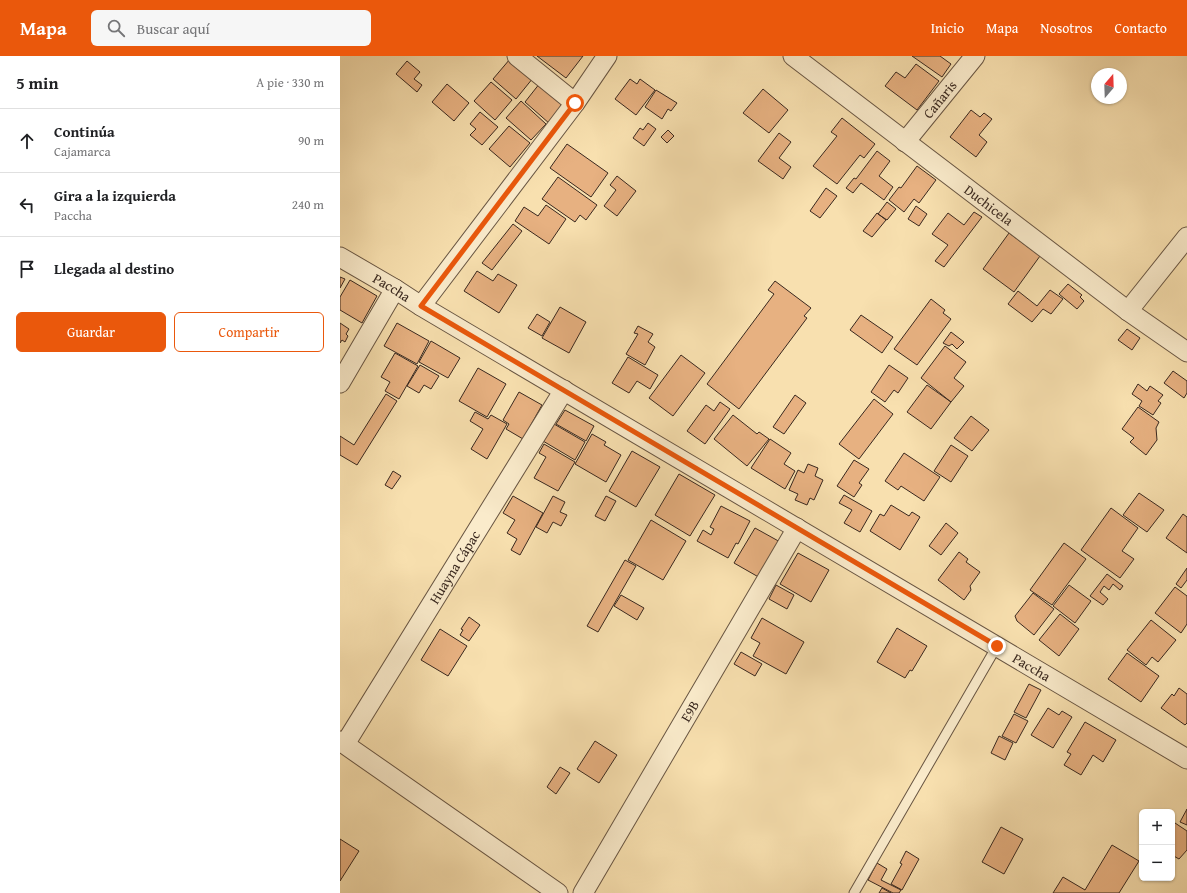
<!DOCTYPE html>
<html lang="es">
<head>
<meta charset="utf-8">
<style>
	body { margin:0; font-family:"Gentium Book Plus",serif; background:#f6f6f6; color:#202124 }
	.controls { position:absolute; right:12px; bottom:12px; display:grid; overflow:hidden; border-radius:6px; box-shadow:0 1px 3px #0004 }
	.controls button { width:36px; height:36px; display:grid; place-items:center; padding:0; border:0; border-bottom:1px solid #e0e0e0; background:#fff; color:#202124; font:20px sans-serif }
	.compass { position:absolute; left:751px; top:12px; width:36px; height:36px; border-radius:50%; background:#fff; box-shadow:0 1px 3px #0004; rotate:19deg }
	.stop { position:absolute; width:12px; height:12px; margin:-9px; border:3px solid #ea580c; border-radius:50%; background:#fff }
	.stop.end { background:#ea580c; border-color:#fff; box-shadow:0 1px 4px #0008 }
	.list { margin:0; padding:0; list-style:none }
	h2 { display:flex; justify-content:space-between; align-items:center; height:52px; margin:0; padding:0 16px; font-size:17px }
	h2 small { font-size:13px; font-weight:400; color:#757577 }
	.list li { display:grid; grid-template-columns:26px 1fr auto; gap:12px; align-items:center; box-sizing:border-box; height:64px; padding:0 16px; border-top:1px solid #e0e0e0 }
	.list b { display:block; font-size:15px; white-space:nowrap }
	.list p { margin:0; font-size:13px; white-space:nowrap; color:#757577 }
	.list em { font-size:13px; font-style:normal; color:#757577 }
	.actions { display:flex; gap:8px; padding:12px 16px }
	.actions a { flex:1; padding:9px 0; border:1px solid #ea580c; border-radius:6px; text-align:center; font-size:14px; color:#ea580c }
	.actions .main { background:#ea580c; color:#fff }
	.icon { flex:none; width:22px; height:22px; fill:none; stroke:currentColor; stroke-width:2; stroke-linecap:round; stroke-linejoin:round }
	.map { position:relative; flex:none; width:847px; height:837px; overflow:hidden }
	header { display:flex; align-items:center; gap:24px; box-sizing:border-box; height:56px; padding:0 20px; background:#ea580c; color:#fff }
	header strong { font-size:19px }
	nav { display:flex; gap:22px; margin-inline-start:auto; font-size:14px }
	.search { width:280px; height:36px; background:#f6f6f6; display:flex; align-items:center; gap:10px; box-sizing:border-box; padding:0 14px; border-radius:6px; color:#757577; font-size:15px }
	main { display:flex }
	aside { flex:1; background:#fff }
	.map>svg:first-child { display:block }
</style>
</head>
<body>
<header>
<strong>Mapa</strong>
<div class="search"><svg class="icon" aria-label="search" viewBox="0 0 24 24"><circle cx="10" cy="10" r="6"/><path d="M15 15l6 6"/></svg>Buscar aquí</div>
<nav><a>Inicio</a><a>Mapa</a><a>Nosotros</a><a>Contacto</a></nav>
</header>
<main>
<aside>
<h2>5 min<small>A pie · 330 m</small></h2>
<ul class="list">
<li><svg class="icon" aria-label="ahead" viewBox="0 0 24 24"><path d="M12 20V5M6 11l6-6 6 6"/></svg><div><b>Continúa</b><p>Cajamarca</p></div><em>90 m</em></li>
<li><svg class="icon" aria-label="left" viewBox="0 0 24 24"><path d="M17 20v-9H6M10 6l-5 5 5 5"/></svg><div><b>Gira a la izquierda</b><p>Paccha</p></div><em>240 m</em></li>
<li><svg class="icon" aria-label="arrive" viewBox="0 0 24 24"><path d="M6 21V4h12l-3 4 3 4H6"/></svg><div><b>Llegada al destino</b></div></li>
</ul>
<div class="actions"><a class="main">Guardar</a><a>Compartir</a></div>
</aside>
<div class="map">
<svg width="847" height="837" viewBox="0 0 847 837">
	<rect width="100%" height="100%" fill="#f8e0af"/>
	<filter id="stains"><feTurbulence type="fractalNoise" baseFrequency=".005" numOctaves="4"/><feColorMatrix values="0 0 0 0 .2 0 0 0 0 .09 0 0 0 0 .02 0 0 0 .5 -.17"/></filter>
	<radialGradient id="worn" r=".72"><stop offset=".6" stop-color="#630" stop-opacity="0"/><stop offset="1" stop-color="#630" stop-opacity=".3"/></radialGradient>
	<!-- building -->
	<path fill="#e7b181" stroke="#39281f" d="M 197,0 L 243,0 L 226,22 Z
		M 572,0 L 600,0 L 611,8 L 602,21 Z
		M 170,3 L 193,22 L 176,43 L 153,23 Z
		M 67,5 L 80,16 L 74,23 L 82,29 L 77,36 L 56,18 Z
		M 576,8 L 599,25 L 577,54 L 545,30 L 556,16 L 565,22 Z
		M 290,23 L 297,28 L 300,23 L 315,34 L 296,59 L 275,43 Z
		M 151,26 L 172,44 L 155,64 L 134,45 Z
		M 200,27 L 226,49 L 210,68 L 185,46 Z
		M 107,28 L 129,47 L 114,65 L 92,46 Z
		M 423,33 L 448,54 L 429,77 L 403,57 Z
		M 316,34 L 337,47 L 331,55 L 328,53 L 322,63 L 305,51 Z
		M 181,45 L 206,68 L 191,84 L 166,62 Z
		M 631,54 L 640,61 L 644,57 L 652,63 L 639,79 L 647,86 L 636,101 L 610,81 Z
		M 140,56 L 158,71 L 142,89 L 130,79 L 136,73 L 130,68 Z
		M 502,62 L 535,88 L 524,102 L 520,99 L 497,128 L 473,110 L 497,80 L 491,76 Z
		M 308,67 L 316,73 L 304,90 L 293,82 L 300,72 L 303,74 Z
		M 169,70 L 190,87 L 170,111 L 149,93 Z
		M 328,74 L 334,80 L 327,87 L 321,81 Z
		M 439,77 L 451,86 L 439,102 L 451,111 L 443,123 L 418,105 Z
		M 227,88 L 268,117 L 251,141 L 210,112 Z
		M 537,95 L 550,105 L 539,120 L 553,131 L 544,144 L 521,127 L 513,137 L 506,132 L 514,122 L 516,123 Z
		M 577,110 L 596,124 L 579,147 L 574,143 L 564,156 L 549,144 L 559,131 L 561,132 Z
		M 277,120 L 296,135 L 277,160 L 264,150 L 276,134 L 270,129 Z
		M 218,121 L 257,149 L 246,164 L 240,159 L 235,166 L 202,143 Z
		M 486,132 L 497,140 L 480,162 L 470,155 Z
		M 547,146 L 556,153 L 547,164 L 538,158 Z
		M 206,149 L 226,163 L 209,188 L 175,165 L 184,151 L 198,160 Z
		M 576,150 L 587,158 L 579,170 L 568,163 Z
		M 634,156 L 642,161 L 604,211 L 595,205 L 608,189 L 592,178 L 608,157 L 624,169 Z
		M 537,157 L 546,164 L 532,181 L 523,175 Z
		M 173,168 L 182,175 L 152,214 L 142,207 Z
		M 669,177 L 700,200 L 674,236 L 643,213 Z
		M 137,215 L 153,225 L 158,218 L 177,229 L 159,257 L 124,235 Z
		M 0,221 L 5,223 L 0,232 Z
		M 10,224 L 37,240 L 22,267 L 0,254 L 0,241 Z
		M 435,225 L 471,252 L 464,260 L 467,262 L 399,353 L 367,328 L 434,238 L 428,234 Z
		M 728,228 L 742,239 L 740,241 L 744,245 L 737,253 L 719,238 Z
		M 710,234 L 723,243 L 711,258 L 703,253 L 692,266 L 668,248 L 678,235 L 697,250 Z
		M 591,243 L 605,254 L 603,257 L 611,263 L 577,309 L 554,293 Z
		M 220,251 L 246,266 L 229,297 L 202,282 Z
		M 197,258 L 210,266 L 202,280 L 188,272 Z
		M 521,259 L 553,281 L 542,297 L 510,274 Z
		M 0,267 L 9,273 L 6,278 L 8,280 L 5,286 L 2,284 L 0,287 Z
		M 57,267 L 89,285 L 77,308 L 44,290 Z
		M 298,270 L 313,278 L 308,286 L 315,291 L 305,309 L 286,298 L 298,278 L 294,277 Z
		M 787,273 L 800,282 L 792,294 L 778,284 Z
		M 611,276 L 624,286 L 617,293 L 612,288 L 609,290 L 603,287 Z
		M 91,285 L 120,302 L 108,322 L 79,306 Z
		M 605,290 L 626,306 L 614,322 L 624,330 L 611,346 L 581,322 Z
		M 55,297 L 78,310 L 59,343 L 45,335 L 50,326 L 41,321 Z
		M 341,299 L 365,317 L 333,360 L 309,342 Z
		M 288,301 L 318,319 L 310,333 L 297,325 L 289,337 L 272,327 Z
		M 80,309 L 99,320 L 91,333 L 84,329 L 79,337 L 67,330 Z
		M 549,309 L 568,322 L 558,337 L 554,334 L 545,346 L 531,336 Z
		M 138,312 L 166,328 L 147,361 L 119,345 Z
		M 833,315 L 847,325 L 847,337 L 844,342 L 824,327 Z
		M 798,328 L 807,335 L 810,330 L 823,339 L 818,345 L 821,347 L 813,359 L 799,350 L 802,345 L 792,338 Z
		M 587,329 L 611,346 L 591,373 L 567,356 Z
		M 179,336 L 202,349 L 183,383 L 166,373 L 169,368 L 163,364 Z
		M 46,338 L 57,345 L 17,409 L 0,399 L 0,380 L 14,389 Z
		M 455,339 L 466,347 L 444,378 L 433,371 Z
		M 534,343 L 553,358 L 519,403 L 499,388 Z
		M 380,346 L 390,353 L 365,388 L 347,375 L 366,349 L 374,355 Z
		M 798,351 L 819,366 L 816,372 L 817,384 L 806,399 L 790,386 L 794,382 L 782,373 Z
		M 225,354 L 254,370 L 246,385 L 216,368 Z
		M 135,356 L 148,363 L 151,359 L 167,368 L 147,403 L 131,393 L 143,373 L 130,365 Z
		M 393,359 L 417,378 L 419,376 L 429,383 L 407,410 L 374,383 Z
		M 631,360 L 649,374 L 632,395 L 614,382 Z
		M 214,368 L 245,386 L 235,404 L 203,385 Z
		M 252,378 L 266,386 L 264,389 L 281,399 L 266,426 L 235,408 Z
		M 430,383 L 451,397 L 444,408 L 455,415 L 445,433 L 411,412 Z
		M 204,388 L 235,406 L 218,435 L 194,422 L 206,401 L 199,397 Z
		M 611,389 L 628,400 L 611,426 L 594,415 Z
		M 292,395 L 320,411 L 296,451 L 269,435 Z
		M 564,397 L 600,421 L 584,445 L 561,430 L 558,434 L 545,425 Z
		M 514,404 L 529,413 L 519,427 L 522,429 L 514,441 L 497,430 Z
		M 468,408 L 478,412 L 475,420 L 483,424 L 474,444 L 470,442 L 467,449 L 455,444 L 458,438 L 449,434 L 458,414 L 464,417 Z
		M 53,415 L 61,420 L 52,433 L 45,429 Z
		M 339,418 L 375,439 L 350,480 L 315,459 Z
		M 799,437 L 824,454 L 807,476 L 783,459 Z
		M 504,439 L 532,455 L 520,476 L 504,467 L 512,454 L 499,447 Z
		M 173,440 L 203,457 L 180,499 L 171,494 L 177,483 L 167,477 L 175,464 L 163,457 Z
		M 213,440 L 225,446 L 220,456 L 227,459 L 221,470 L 213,466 L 207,477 L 196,471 Z
		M 266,440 L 276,445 L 265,465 L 255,460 Z
		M 551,449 L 569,460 L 572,456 L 580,461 L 560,494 L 530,475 L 540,458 L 544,460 Z
		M 381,450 L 410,465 L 398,488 L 396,487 L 388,502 L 357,485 L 363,474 L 371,479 L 374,473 L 370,471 Z
		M 771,452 L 798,472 L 782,495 L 794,503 L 780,522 L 741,494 Z
		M 843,458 L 847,461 L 847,497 L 826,482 Z
		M 311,464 L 346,485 L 323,524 L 288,504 Z
		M 606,467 L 618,477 L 601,499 L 589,490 Z
		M 415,472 L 442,487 L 422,523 L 394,507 Z
		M 724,487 L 746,503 L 712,549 L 690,534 Z
		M 619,496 L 628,503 L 626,506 L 640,516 L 630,530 L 631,534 L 624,544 L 598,524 Z
		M 458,497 L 489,514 L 471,546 L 440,528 Z
		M 285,504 L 296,510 L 258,576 L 247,570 Z
		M 847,512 L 847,524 L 841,532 L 836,528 Z
		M 767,518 L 783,530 L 780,534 L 773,528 L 769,534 L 764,530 L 760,536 L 768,543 L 763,549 L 750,540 Z
		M 436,529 L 454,539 L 447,553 L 429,543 Z
		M 729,529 L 751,545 L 735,567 L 713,550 Z
		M 835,531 L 847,540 L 847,568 L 841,577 L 815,557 Z
		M 693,537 L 714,553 L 694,579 L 677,565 L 675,560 Z
		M 281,539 L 304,552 L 297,564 L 274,550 Z
		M 720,558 L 739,573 L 719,600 L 699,584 Z
		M 129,561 L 140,569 L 129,585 L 120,579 L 123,574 L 121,573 Z
		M 422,562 L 464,586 L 446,618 L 413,600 L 420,587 L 411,582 Z
		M 811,564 L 836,584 L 818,606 L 812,601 L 806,609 L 787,594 Z
		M 557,572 L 587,590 L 572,615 L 570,614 L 565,622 L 537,606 Z
		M 100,573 L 127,590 L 108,620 L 81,604 Z
		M 401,596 L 422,608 L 415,620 L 394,608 Z
		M 787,597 L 819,620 L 801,646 L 768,623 Z
		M 689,628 L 701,634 L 686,662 L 674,656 Z
		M 839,632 L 847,638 L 847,667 L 845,669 L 821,652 L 832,638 L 834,640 Z
		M 708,652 L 719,659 L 722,655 L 732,661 L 713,692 L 691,679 Z
		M 674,658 L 688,665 L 676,687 L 662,680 Z
		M 745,666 L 776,684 L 763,706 L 753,699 L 741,719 L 724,709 L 731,698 L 727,696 Z
		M 659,680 L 673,687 L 665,704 L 651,697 Z
		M 255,685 L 277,699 L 259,727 L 237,713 Z
		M 220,711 L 230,717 L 216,738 L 207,731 Z
		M 847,753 L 847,769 L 840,766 Z
		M 832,765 L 847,775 L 847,794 L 839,803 L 832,799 Z
		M 661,771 L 683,783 L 664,818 L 642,806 Z
		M 0,783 L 19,795 L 0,825 Z
		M 772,789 L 799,805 L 779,837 L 713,837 L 723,821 L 745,834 Z
		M 566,795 L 579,803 L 562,834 L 551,828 L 562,808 L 560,807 Z
		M 537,807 L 547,813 L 541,824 L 561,834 L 559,837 L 553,837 L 528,824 Z
		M 542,832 L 551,837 L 539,837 Z"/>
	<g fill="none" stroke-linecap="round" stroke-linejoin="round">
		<!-- lane casing -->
		<g stroke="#695643" stroke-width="11">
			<path id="lane" d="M 514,837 L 657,590"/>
		</g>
		<!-- street casing -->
		<g stroke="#695643" stroke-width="21">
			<g id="street">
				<path d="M 177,0 L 235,47"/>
				<path id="s1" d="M 453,0 L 788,255 L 847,296"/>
				<path id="s2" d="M 565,86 L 635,0"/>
				<path id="s3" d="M 0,201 L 55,233 L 81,250 L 847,703"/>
				<path d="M 81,250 L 235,47 L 267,0"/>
				<path d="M 788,255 L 847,181"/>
				<path d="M 0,327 L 55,233"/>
				<path d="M 0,685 L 218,837"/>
				<path id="s4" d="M 5,688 L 224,334"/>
				<path id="s5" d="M 243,837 L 457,472"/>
			</g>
		</g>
		<!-- lane -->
		<use href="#lane" stroke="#faebcb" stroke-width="9"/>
		<!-- street -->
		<use href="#street" stroke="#faebcb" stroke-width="19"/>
	</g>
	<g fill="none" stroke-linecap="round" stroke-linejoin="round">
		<!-- route -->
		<path stroke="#ea580c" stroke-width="5" d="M 235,47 L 81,250 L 657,590"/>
	</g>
	<g text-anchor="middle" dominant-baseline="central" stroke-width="3" stroke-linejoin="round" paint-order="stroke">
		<!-- street labels -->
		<g font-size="14" fill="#39281f" stroke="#faebcb">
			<text stroke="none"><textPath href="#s2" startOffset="55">Cañaris</textPath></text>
			<text stroke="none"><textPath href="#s1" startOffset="246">Duchicela</textPath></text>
			<text stroke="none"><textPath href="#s3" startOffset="60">Paccha</textPath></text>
			<text stroke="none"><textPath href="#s4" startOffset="208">Huayna Cápac</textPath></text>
			<text stroke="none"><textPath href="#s3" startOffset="804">Paccha</textPath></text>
			<text stroke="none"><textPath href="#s5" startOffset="211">E9B</textPath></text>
		</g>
	</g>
	<rect width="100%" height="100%" filter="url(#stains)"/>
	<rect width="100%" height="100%" fill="url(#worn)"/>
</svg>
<div class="controls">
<button>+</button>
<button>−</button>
</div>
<svg class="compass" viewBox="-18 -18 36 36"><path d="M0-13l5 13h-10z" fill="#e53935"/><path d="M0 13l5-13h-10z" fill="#757577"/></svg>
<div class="stop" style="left:235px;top:47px"></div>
<div class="stop end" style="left:657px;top:590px"></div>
</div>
</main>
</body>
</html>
